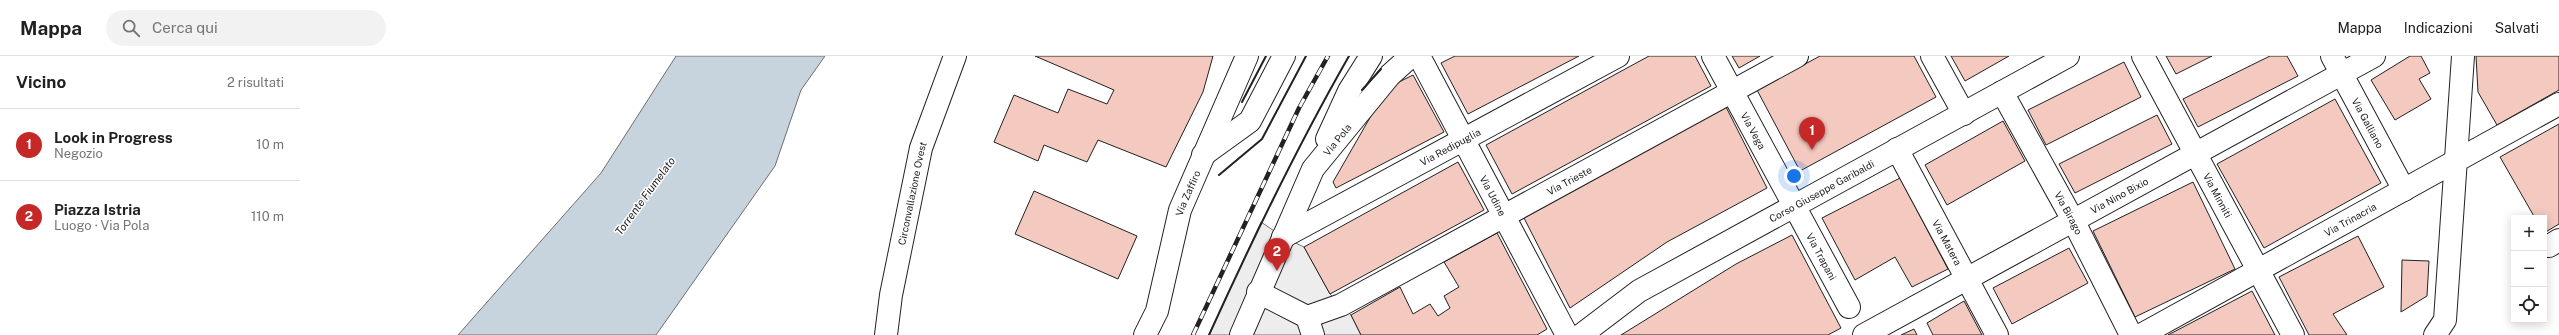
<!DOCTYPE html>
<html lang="it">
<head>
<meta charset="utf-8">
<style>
	body { margin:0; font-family:"Public Sans",sans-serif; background:#f2f2f2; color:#202124 }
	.controls { position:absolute; right:12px; bottom:12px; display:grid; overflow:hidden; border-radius:0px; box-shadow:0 2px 10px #0003 }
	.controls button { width:36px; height:36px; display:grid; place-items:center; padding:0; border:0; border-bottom:1px solid #e0e0e0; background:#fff; color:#202124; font:20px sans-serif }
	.you { position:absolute; left:1494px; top:120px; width:14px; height:14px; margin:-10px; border:3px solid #fff; border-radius:50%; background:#1a73e8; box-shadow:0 0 0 6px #1a73e833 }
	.badge { display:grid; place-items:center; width:26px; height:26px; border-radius:50%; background:#c62828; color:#fff; font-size:13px; font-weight:700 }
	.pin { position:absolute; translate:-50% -33px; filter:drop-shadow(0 1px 2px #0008) }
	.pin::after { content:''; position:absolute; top:21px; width:14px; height:12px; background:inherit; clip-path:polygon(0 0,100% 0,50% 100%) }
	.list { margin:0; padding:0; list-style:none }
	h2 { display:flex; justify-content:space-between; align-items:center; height:52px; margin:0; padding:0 16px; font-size:17px }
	h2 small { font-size:13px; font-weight:400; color:#757577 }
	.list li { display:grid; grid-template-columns:26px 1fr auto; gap:12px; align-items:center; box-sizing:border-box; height:72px; padding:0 16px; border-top:1px solid #e0e0e0 }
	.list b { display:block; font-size:15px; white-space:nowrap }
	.list p { margin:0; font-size:13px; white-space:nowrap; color:#757577 }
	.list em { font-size:13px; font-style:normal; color:#757577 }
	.icon { flex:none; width:22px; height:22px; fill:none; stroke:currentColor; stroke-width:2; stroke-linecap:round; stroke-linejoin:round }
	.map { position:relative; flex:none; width:2259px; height:279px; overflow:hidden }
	header { display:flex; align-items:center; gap:24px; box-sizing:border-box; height:56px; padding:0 20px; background:#fff; border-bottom:1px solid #e0e0e0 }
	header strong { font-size:19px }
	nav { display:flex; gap:22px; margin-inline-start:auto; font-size:14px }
	.search { width:280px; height:36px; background:#f2f2f2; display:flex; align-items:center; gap:10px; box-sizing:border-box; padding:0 14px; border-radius:22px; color:#757577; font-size:15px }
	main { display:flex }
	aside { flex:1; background:#fff }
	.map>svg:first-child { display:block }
</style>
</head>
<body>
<header>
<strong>Mappa</strong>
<div class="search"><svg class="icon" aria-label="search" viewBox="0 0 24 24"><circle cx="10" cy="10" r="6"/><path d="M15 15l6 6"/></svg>Cerca qui</div>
<nav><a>Mappa</a><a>Indicazioni</a><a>Salvati</a></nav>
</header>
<main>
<aside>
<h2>Vicino<small>2 risultati</small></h2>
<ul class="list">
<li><span class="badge">1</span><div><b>Look in Progress</b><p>Negozio</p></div><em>10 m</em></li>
<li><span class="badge">2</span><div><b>Piazza Istria</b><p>Luogo · Via Pola</p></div><em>110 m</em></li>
</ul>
</aside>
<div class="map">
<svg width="2259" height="279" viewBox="0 0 2259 279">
	<rect width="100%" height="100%" fill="#fff"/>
	<!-- parking -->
	<path fill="#ededed" stroke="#6f6f6f" d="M 961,166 L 983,181 L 1004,191 L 1030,238 L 1051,259 L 1061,279 L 909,279 Z"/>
	<!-- water -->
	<path fill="#c7d3dd" stroke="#6f6f6f" d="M 376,0 L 525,0 L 501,34 L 475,110 L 356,279 L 158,279 L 301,117 Z"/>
	<!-- building -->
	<path fill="#f3c9c0" stroke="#222" d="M 735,0 L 913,0 L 903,36 L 866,111 L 798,84 L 787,106 L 744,89 L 738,105 L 694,86 L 714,39 L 758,57 L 768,33 L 807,48 L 814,34 Z
		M 1155,0 L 1279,0 L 1168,58 L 1141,7 Z
		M 1349,0 L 1395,0 L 1411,30 L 1212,138 L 1186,89 Z
		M 1432,0 L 1460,0 L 1439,12 Z
		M 1520,0 L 1614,0 L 1636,41 L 1500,115 L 1457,34 Z
		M 1651,0 L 1709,0 L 1665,25 Z
		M 1866,0 L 1912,0 L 1876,18 Z
		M 1970,0 L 1987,0 L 1998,20 L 1898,71 L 1883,43 Z
		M 2110,0 L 2121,0 L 2130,17 L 2119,23 L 2131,43 L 2095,64 L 2071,24 Z
		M 2176,0 L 2259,0 L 2259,34 L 2197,69 L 2178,36 Z
		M 1824,6 L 1841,41 L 1746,89 L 1728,54 Z
		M 1113,19 L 1144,76 L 1036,132 L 1033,126 L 1087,32 Z
		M 2035,43 L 2081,127 L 1964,192 L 1917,108 Z
		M 1426,51 L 1467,132 L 1367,186 L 1270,252 L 1224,162 Z
		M 1857,59 L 1872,88 L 1775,137 L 1759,108 Z
		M 1703,65 L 1725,105 L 1647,149 L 1625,109 Z
		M 2259,68 L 2259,168 L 2244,177 L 2244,162 L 2235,162 L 2200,101 Z
		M 1158,106 L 1184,154 L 1030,238 L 1004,191 Z
		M 1600,122 L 1648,213 L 1612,231 L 1595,201 L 1555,224 L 1522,162 Z
		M 1893,126 L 1935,213 L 1835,261 L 1793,175 Z
		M 734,135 L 837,180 L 818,223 L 715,178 Z
		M 1197,177 L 1247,273 L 1237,279 L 1061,279 L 1051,259 L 1100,231 L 1113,258 L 1130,248 L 1138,260 L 1150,252 L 1144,240 L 1159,231 L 1144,206 Z
		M 1492,179 L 1541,272 L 1528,279 L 1321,279 L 1436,208 Z
		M 2058,180 L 2084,231 L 2033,258 L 2047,279 L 2009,279 L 1979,221 Z
		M 1769,192 L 1788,227 L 1712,268 L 1693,232 Z
		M 2102,204 L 2129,205 L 2127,240 L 2101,256 Z
		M 1952,235 L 1975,279 L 1868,279 Z
		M 1664,245 L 1682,279 L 1633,279 L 1627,267 Z
		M 1614,273 L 1617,279 L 1601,279 Z"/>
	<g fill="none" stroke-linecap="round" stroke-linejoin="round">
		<!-- street casing -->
		<g stroke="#222" stroke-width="24">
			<g id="street">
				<path id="s1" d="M 1119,0 L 1267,279"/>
				<path id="s2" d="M 1413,0 L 1549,251"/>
				<path d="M 1632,0 L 1664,58"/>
				<path id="s3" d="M 1843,0 L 1993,279"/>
				<path id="s4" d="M 2032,0 L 2104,134"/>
				<path id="s5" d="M 1702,36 L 1774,166 L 1831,279"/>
				<path id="s6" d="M 1597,93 L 1697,279"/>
				<path d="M 903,99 L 950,65 L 984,0"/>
				<path id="s7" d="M 983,181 L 1318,0"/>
				<path d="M 2249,190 L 2259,184"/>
				<path id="s8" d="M 958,236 L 1007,261 L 1041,249 L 1497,0"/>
				<path d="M 1007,261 L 1013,279"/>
				<path id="s9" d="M 845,279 L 857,255 L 880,154 L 947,0"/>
				<path id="s10" d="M 1841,279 L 2259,48"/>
				<path d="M 2135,279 L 2145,264 L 2163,0"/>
			</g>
		</g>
		<!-- secondary casing -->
		<g stroke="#222" stroke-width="24">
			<g id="secondary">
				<path d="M 1027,83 L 1049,35 L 1071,0"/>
				<path id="s11" d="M 586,279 L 591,239 L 621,92 L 655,0"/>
				<path id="s12" d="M 941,279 L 1013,113 L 1090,19 L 1111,0"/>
				<path id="s13" d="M 1281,279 L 1339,235 L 1768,0"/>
				<path id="s14" d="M 1564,279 L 2074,0"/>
			</g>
		</g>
		<!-- street -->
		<use href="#street" stroke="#fff" stroke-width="22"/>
		<!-- secondary -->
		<use href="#secondary" stroke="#fff" stroke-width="22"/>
		<!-- rail casing -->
		<g stroke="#222" stroke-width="4.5">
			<path id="rail" d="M 893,279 L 999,52 L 1028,0"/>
		</g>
		<!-- rail -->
		<use href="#rail" stroke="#fff" stroke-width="3" stroke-dasharray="9" stroke-linecap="butt"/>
		<!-- wall -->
		<path stroke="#222" stroke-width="2" d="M 1062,34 L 1081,13
			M 942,46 L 966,0
			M 919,119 L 962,83 L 1006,0
			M 909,279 C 952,184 997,91 1049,0"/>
	</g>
	<g text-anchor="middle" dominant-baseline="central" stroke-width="3" stroke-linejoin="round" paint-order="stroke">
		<!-- street labels -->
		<g font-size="10" fill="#222" stroke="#fff">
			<text stroke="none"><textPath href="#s4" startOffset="76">Via Galliano</textPath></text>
			<text stroke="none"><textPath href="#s2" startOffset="85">Via Vega</textPath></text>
			<text stroke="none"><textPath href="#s12" startOffset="219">Via Pola</textPath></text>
			<text stroke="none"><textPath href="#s7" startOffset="190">Via Redipuglia</textPath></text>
			<text stroke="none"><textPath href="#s8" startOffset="351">Via Trieste</textPath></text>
			<text stroke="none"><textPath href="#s13" startOffset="281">Corso Giuseppe Garibaldi</textPath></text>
			<text stroke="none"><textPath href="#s11" startOffset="144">Circonvallazione Ovest</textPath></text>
			<text stroke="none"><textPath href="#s9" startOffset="149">Via Zaffiro</textPath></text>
			<text stroke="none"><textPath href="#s1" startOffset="158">Via Udine</textPath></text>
			<text stroke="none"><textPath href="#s14" startOffset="291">Via Nino Bixio</textPath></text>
			<text stroke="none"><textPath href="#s3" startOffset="158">Via Minniti</textPath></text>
			<text stroke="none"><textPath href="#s5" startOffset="138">Via Birago</textPath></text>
			<text stroke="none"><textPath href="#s10" startOffset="239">Via Trinacria</textPath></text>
			<text stroke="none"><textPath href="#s6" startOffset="106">Via Matera</textPath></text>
			<text stroke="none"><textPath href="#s2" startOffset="228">Via Trapani</textPath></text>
		</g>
		<!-- water labels -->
		<g font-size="11" font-style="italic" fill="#222" stroke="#fff">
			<text transform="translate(345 140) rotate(-54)">Torrente Fiumelato</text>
		</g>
	</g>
</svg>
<div class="controls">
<button>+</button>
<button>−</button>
<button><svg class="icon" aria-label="locate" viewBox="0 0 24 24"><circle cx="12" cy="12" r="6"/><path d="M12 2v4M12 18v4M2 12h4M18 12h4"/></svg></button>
</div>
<div class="you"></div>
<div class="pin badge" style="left:1512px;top:94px">1</div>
<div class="pin badge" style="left:977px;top:215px">2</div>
</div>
</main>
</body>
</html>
